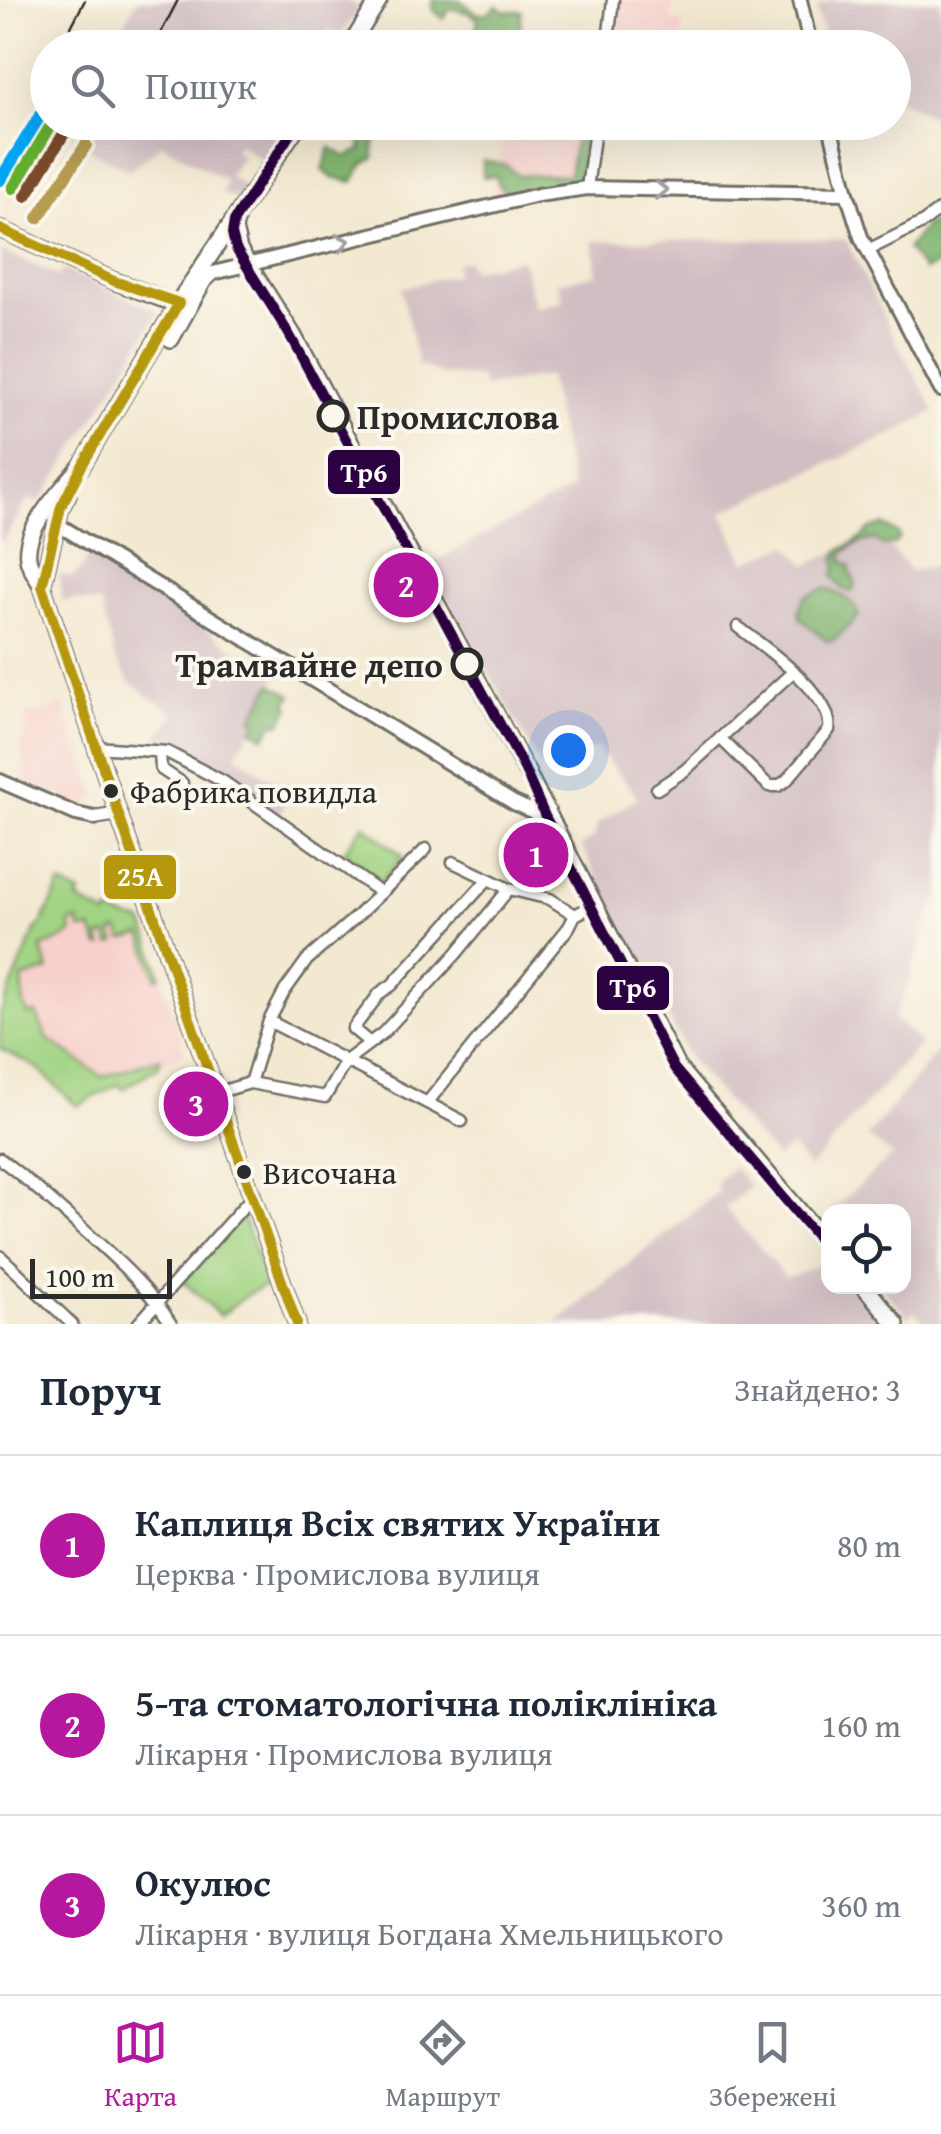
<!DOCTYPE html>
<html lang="uk">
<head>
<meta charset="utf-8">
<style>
	body { margin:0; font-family:"Gentium Book Plus",serif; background:#f2f2f3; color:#1f2937 }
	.controls { position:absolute; right:30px; bottom:30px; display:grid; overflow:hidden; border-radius:20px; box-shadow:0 10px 40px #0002 }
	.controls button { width:90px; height:90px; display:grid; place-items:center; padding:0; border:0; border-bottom:2px solid #e0e1e3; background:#fff; color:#1f2937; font:50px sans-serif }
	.scale { position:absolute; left:30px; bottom:25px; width:142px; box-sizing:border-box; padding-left:10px; border:5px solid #2b2b2b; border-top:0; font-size:28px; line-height:35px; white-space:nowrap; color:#2b2b2b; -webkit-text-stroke:8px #fbf7ec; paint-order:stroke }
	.you { position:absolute; left:568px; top:750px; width:35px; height:35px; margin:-25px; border:8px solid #fff; border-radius:50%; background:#1a73e8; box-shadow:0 0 0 15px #1a73e833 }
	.badge { display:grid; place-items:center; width:65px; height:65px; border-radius:50%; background:#b5179e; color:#fff; font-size:32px; font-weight:700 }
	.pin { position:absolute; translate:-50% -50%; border:5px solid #fff; box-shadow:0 2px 10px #0006 }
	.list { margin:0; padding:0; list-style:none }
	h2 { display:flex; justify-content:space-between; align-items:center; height:130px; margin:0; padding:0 40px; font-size:42px }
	h2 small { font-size:32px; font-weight:400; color:#747a83 }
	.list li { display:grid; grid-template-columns:65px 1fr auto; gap:30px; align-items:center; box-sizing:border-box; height:180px; padding:0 40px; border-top:2px solid #e0e1e3 }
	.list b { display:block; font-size:38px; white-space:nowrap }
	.list p { margin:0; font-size:32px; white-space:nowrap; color:#747a83 }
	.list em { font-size:32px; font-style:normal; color:#747a83 }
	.icon { flex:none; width:55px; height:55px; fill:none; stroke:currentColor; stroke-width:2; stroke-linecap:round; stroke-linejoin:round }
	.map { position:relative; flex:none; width:941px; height:1324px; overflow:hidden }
	.search { position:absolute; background:#fff; box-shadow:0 10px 40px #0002; left:30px; right:30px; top:30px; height:110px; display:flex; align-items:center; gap:25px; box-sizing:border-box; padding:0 35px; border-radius:55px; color:#747a83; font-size:38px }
	.sheet { height:670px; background:#fff }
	nav { display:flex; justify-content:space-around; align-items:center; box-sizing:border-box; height:140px; border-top:2px solid #e0e1e3; background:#fff; font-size:28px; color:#747a83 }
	nav a { display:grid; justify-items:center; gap:5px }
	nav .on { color:#b5179e }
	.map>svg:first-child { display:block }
</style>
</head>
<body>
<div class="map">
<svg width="941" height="1324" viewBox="0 0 941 1324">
	<rect width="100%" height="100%" fill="#fbf7ec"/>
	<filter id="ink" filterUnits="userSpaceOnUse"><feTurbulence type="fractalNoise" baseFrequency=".01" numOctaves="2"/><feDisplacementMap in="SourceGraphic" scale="20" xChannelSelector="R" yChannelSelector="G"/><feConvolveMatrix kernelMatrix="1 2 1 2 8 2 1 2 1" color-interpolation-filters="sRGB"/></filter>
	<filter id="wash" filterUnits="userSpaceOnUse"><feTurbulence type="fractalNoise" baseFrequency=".0048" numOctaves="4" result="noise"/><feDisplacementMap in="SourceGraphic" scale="40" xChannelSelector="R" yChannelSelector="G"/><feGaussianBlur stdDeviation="2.25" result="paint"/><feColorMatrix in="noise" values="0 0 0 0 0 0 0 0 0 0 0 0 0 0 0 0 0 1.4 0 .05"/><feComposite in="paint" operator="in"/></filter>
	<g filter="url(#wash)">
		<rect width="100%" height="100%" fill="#f3e9d1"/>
		<!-- built -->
		<path fill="#f7d0cb" d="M 619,0 L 652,0 L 674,3 L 672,20 L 683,22 L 681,47 L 612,48 Z
			M 507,123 L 590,123 L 582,183 L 493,198 Z
			M 63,704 L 96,794 L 87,806 L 51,795 L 27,783 L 23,771 L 21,742 L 25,737 L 25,715 L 35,715 Z
			M 61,883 L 80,894 L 78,900 L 108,916 L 110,912 L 121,918 L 137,920 L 144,923 L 185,1054 L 159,1066 L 123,1089 L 119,1084 L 77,1106 L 36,1067 L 0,1049 L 0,1014 L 36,928 L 42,923 Z"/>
		<!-- industrial -->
		<path fill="#d2bec2" d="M 137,0 L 351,0 L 350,2 L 360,8 L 340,36 L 328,29 L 316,47 L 112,47 Z
			M 831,0 L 941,0 L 941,121 L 894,97 L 894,48 L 827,47 L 816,8 Z
			M 281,122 L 286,126 L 263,161 L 238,144 L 234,151 L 242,156 L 229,176 L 246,187 L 238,200 L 222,193 L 226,181 L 162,144 L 129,171 L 83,145 L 87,123 Z
			M 846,239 L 893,335 L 935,411 L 889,436 L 722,512 L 745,562 L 788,545 L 807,565 L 877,532 L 911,572 L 941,563 L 941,890 L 913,964 L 910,980 L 894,1018 L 921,1043 L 809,1168 L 791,1146 L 777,1159 L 690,1060 L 581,846 L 595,836 L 597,824 L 638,797 L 596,747 L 544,771 L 428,565 L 572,489 L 548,376 L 483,387 L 481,378 L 440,374 L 418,365 L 401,288 L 457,274 L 455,263 L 468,260 L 471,270 L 522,259 L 535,308 L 563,300 L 557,282 L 597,274 L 592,241 Z
			M 0,250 L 59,276 L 63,269 L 158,312 L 122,374 L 46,494 L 38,502 L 28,499 L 0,546 Z
			M 90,552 L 120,572 L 119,575 L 207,630 L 241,655 L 278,675 L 253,718 L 257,721 L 236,754 L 292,795 L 277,816 L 225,780 L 156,740 L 175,714 L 130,682 L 115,658 L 101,604 L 75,600 L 62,601 L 59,575 L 73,577 L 84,565 Z
			M 941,1047 L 941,1324 L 926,1324 L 914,1311 L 908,1317 L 882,1287 L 904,1286 L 904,1212 L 830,1212 L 890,1157 L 895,1158 L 867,1137 Z
			M 733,1167 L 750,1186 L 725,1208 L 786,1278 L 828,1261 L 828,1286 L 856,1287 L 888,1324 L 555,1324 L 720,1190 L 715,1183 Z"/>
		<!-- green -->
		<path fill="#a0d382" stroke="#667f56" stroke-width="2.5" d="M 364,825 L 403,856 L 382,882 L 344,851 Z
			M 61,884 L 80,894 L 78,900 L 108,916 L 110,912 C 121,919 132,918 144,923 L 161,976 L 157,978 L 142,935 L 123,940 L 119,930 L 112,933 L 116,943 L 110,945 L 106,935 L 99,937 L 102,947 L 98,946 L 92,929 L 81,930 L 78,921 L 70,923 L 72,932 L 64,939 L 41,947 L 49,970 L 22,979 L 24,1004 L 28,1015 L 36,1013 L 47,1038 L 102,1077 L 160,1058 L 159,1066 L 123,1089 L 119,1084 L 77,1106 L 36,1067 L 0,1049 L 0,1014 L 36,928 L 42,923 Z
			M 242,1216 L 267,1285 L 248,1294 L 220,1316 L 183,1281 Z"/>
		<!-- forest -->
		<path fill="#80b570" stroke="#56704e" stroke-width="2.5" d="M 433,0 L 460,0 L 477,13 L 488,14 L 496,6 L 505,11 L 522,11 L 520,27 L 526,38 L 503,45 L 502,47 L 472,47 L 478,19 L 469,13 L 450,8 L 444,19 L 432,9 Z
			M 348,123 L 384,123 L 387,135 L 374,142 L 374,158 L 363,165 L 352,182 L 333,178 L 323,170 L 330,147 L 346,157 L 362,149 L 358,135 Z
			M 579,132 L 583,135 L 581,181 L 563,182 L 510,194 L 500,188 L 495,176 L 483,177 L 483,160 L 506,165 L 520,176 C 537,173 552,176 569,175 L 575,138 Z
			M 932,222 L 941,223 L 941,262 L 924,271 L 907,249 L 924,227 Z
			M 883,525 L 899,534 L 900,538 L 894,544 L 883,546 L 875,539 C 863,541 848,545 841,557 L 845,563 L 850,565 L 850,572 L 856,585 L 852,592 L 843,589 L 833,576 L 837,565 L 835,560 L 839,551 L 863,537 L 870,529 Z
			M 825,588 C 841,595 853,598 859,616 L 834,640 L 827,641 L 800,618 L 799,609 L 806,596 Z
			M 272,684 L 292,695 L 287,704 L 290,707 L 280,724 L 274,722 L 265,737 L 252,730 L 257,721 L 252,718 Z"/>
	</g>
	<g filter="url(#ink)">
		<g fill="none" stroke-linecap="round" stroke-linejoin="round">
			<!-- minor casing -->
			<g stroke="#716e65" stroke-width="15">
				<path id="minor" d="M 607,48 L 613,0
					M 587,188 L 596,122
					M 868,250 L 922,223 L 941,209
					M 720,738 L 769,786 L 778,786 L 786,781 L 829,730 C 835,696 763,646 738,627
					M 96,747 L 167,752 L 224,782 L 381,893
					M 160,752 L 161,769 L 182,783
					M 657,789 L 684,771 L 794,671
					M 453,862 L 509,889 L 550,899 L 575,915 L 594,905
					M 269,1021 L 462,1121
					M 370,1043 L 353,1029 L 380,993 L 392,985 L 488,879
					M 250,1083 L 269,1021 L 284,992 L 307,960 L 357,916 L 426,849
					M 216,1093 L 250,1083 L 325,1097 L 346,1061 L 383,1033 L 456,954 L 509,889
					M 427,1103 L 569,927 L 575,915
					M 0,1159 C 30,1181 57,1206 85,1231 C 116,1259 149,1288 171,1324
					M 0,1256 L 72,1324
					M 138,1324 L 252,1197"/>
			</g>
			<!-- tertiary casing -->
			<g stroke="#716e65" stroke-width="18">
				<path id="tertiary" d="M 800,0 L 811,48
					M 829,122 L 847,193 L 861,237 L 941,390
					M 203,282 L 213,273 L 538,195 L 587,188 L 847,193
					M 57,524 L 514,803 L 551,820
					M 0,781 L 76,814 L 94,818 L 119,814"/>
			</g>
			<!-- secondary casing -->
			<g stroke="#716e65" stroke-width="20">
				<path id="secondary" d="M 236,219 L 234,229 L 239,250 L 293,335 L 401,537 L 532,782 L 677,1067 L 828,1245
					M 0,229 L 114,281 L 174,303 L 181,303 L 189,298
					M 864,1286 L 896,1324"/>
			</g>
			<!-- primary casing -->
			<g stroke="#716e65" stroke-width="20">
				<path id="primary" d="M 349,48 L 379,0
					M 171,339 L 206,276
					M 83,464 C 65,487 23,527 28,558 C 29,567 37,577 42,586 L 123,827 L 297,1324
					M 80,469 L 184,294 L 300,122
					M 42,586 L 61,507 L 68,494"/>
			</g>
			<!-- minor -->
			<use href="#minor" stroke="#fff" stroke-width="10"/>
			<!-- tertiary -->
			<use href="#tertiary" stroke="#fff" stroke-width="12"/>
			<!-- secondary -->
			<use href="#secondary" stroke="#fff" stroke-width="15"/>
			<!-- primary -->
			<use href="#primary" stroke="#fff" stroke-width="15"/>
			<!-- rail -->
			<path stroke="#2b2b2b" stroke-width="2.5" d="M 60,48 L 85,0
				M 153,48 L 178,0
				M 104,136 L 112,122
				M 11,190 L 43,155 L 83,122"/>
			<!-- bus-1 casing -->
			<g stroke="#fbf7ec" stroke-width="18">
				<path id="bus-1" d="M 0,229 L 114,281 L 179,303
					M 179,303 L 83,464 L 61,507 L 42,586 L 123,827 L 297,1324"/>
			</g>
			<!-- bus-1 -->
			<use href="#bus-1" stroke="#b5980b" stroke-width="10"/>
			<!-- rail-1 casing -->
			<g stroke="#fbf7ec" stroke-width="20">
				<path id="rail-1" d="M 0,180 L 48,103"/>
			</g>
			<!-- rail-2 casing -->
			<g stroke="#fbf7ec" stroke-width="20">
				<path id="rail-2" d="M 13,188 L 53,122"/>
			</g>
			<!-- rail-3 casing -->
			<g stroke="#fbf7ec" stroke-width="20">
				<path id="rail-3" d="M 26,196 L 71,122"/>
			</g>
			<!-- rail-4 casing -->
			<g stroke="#fbf7ec" stroke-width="20">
				<path id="rail-4" d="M 38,218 L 86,145"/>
			</g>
			<!-- rail-1 -->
			<use href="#rail-1" stroke="#02a4f4" stroke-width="12"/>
			<!-- rail-2 -->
			<use href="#rail-2" stroke="#62ae2f" stroke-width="12"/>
			<!-- rail-3 -->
			<use href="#rail-3" stroke="#7a4b2a" stroke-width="12"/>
			<!-- rail-4 -->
			<use href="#rail-4" stroke="#b59c51" stroke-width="12"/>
			<!-- tram-1 casing -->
			<g stroke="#fbf7ec" stroke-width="18">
				<path id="tram-1" d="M 298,122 L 234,221 L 232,234 L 236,249 L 289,334 L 524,768 L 545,816 L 674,1068 L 828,1250"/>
			</g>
			<!-- tram-1 -->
			<use href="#tram-1" stroke="#2b0141" stroke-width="10"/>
		</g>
		<!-- one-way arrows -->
		<defs><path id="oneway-chevron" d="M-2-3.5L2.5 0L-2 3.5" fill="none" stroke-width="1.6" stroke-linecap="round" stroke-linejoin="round" transform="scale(2.5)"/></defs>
		<g stroke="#a0a0a0">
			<use href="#oneway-chevron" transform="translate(661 190) rotate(1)"/>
			<use href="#oneway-chevron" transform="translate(343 242) rotate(-14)"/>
		</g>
	</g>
	<!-- markers -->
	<g fill="#fbf7ec" stroke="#2b2b2b" stroke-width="5">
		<circle cx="333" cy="416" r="14"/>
		<circle cx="467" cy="664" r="14"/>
	</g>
	<g fill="#2b2b2b" stroke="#fbf7ec" stroke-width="4">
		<circle cx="111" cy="791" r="9"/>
		<circle cx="244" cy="1172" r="9"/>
	</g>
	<g text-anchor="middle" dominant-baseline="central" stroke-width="8" stroke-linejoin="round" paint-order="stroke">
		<!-- bus labels -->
		<g font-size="32" fill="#2b2b2b" stroke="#fbf7ec" text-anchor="start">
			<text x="130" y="791">Фабрика повидла</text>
			<text x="263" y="1172">Височана</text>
		</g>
		<!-- stop labels -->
		<g font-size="35" font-weight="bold" fill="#2b2b2b" stroke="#fbf7ec" text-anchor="start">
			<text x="357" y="416">Промислова</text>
			<text x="443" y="664" text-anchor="end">Трамвайне депо</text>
		</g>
	</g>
	<g stroke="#fbf7ec" stroke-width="4">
		<rect x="326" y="448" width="76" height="48" rx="10" fill="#2b0141"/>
		<rect x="102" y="853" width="76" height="48" rx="10" fill="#b5980b"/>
		<rect x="595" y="964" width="76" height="48" rx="10" fill="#2b0141"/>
	</g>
	<g font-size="28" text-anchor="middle" font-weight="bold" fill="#fff">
		<text x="364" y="482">Тр6</text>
		<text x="140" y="886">25А</text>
		<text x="633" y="997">Тр6</text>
	</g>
</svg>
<div class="controls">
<button><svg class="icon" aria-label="locate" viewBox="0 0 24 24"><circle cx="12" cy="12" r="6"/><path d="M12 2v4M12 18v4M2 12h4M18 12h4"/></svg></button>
</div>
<div class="scale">100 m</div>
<div class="you"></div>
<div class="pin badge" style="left:536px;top:855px">1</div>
<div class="pin badge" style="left:406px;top:585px">2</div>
<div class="pin badge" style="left:196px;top:1104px">3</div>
<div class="search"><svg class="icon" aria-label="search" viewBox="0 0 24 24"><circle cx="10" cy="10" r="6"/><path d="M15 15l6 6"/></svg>Пошук</div>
</div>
<section class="sheet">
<h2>Поруч<small>Знайдено: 3</small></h2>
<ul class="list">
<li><span class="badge">1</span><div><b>Каплиця Всіх святих України</b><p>Церква · Промислова вулиця</p></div><em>80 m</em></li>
<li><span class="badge">2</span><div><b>5-та стоматологічна поліклініка</b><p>Лікарня · Промислова вулиця</p></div><em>160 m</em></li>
<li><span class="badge">3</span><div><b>Окулюс</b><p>Лікарня · вулиця Богдана Хмельницького</p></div><em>360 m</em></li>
</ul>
</section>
<nav>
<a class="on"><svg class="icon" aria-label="map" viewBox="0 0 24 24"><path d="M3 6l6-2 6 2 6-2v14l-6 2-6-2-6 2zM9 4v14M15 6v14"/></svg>Карта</a>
<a><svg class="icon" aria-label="directions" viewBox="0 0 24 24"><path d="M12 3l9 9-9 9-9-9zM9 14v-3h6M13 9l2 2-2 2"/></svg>Маршрут</a>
<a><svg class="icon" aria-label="saved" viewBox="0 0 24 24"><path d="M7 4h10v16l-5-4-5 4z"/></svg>Збережені</a>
</nav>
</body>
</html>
